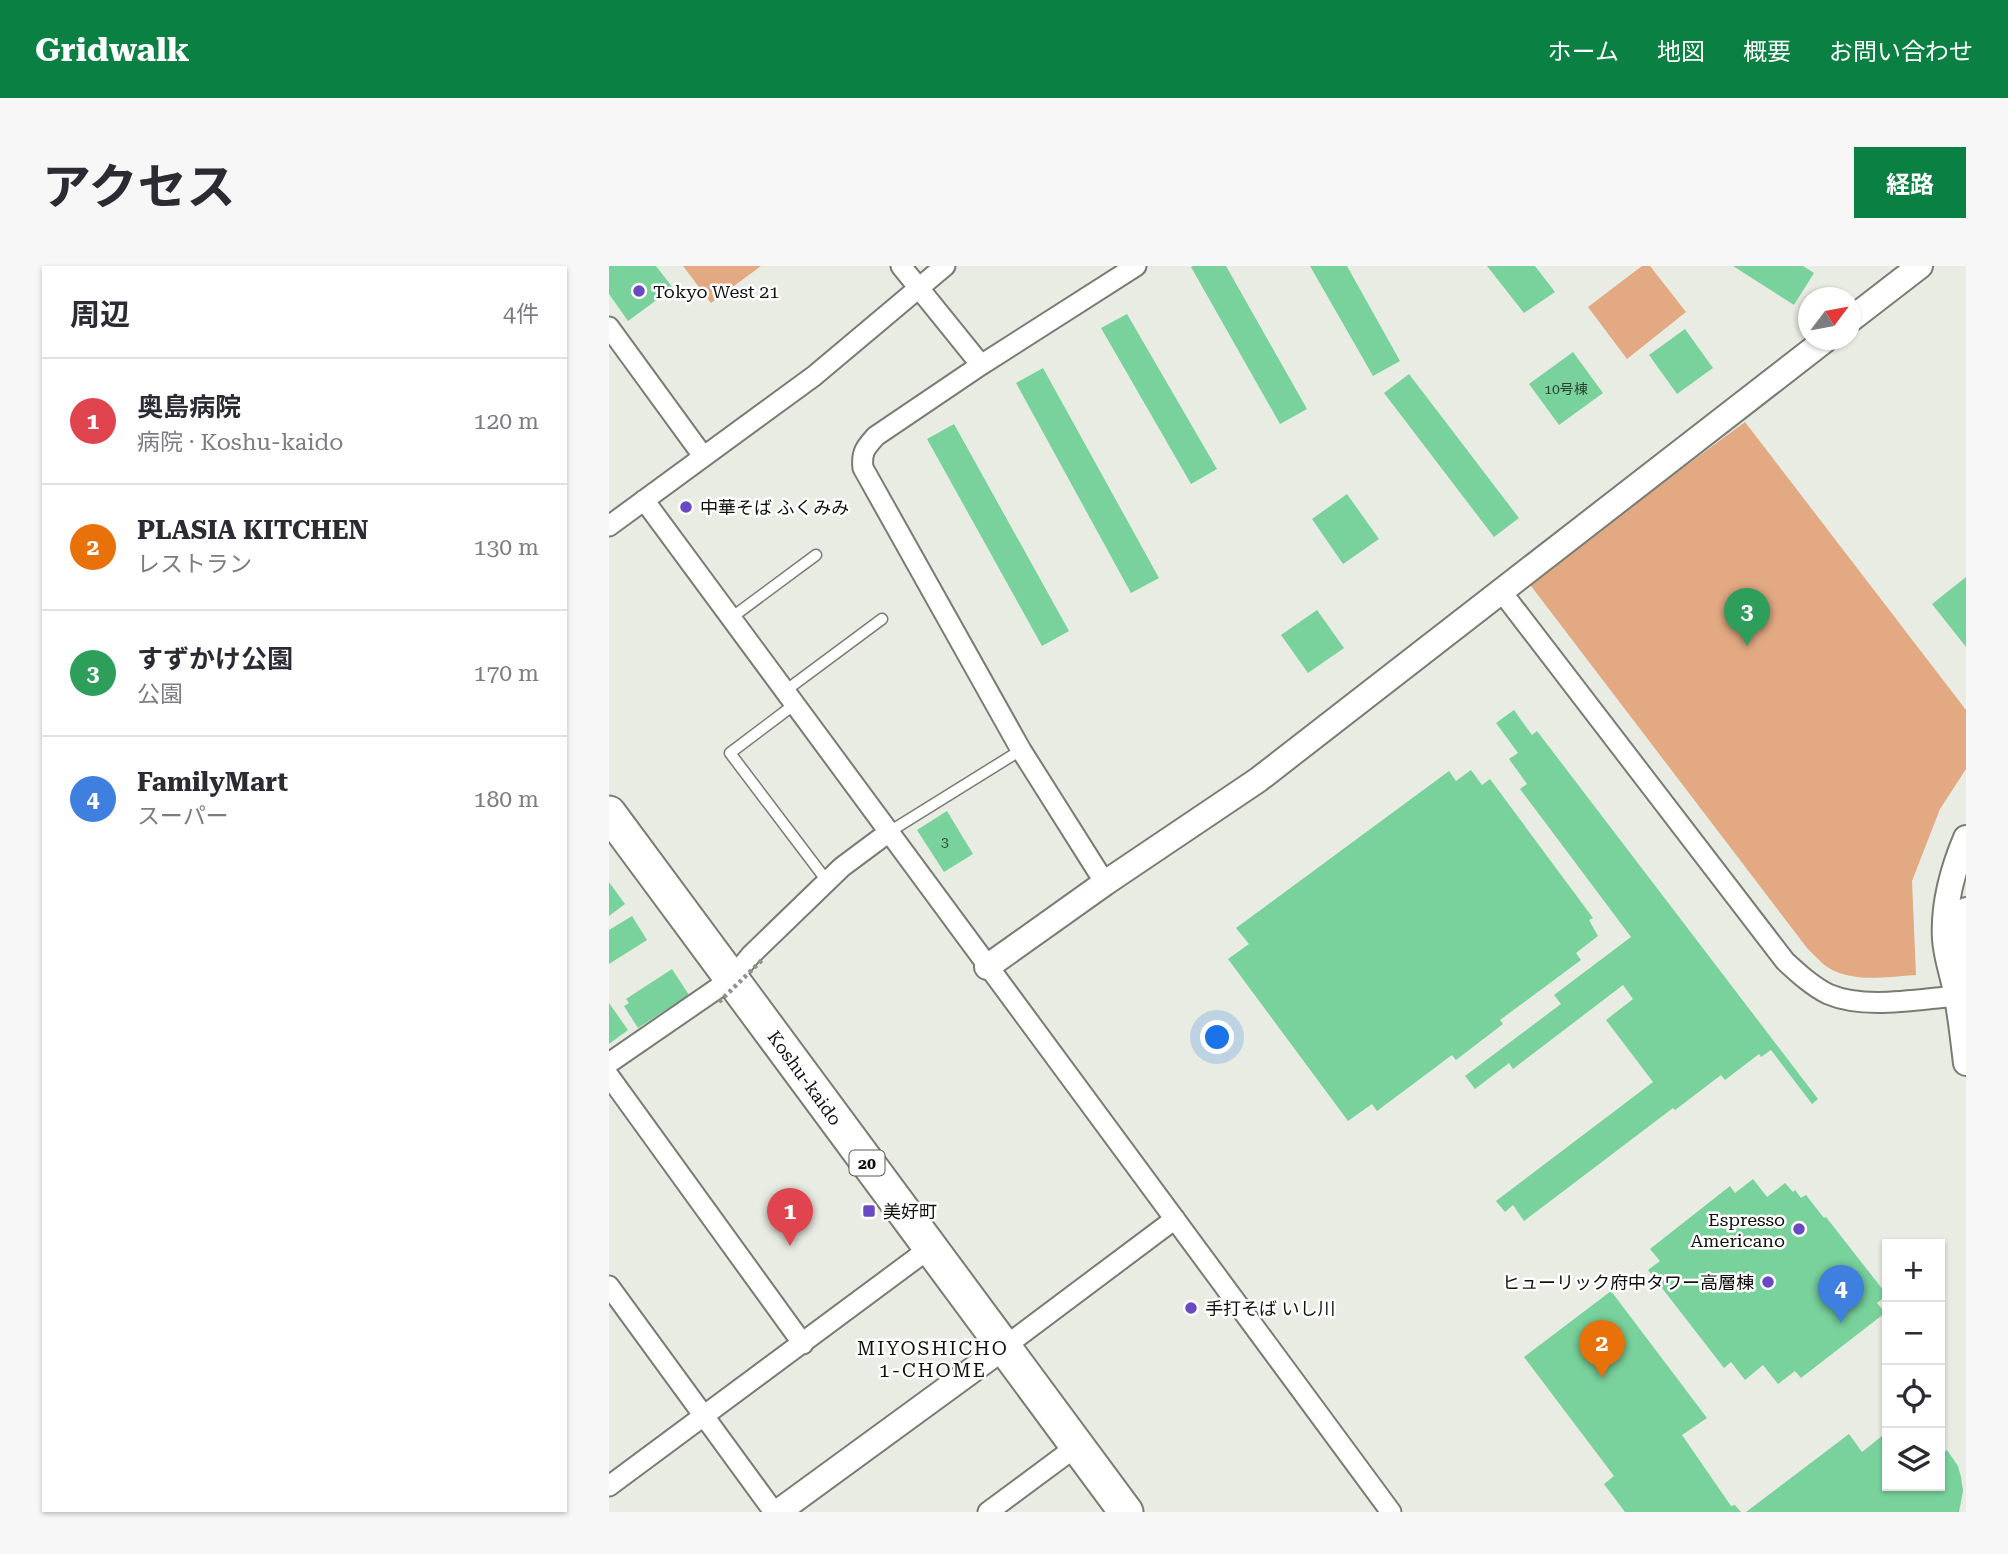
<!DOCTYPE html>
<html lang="ja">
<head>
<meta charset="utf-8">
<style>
	body { margin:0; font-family:"Roboto Serif","Noto Sans JP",serif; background:#f7f7f7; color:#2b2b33 }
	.controls { position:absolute; right:21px; bottom:21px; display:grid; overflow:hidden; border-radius:0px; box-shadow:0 2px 5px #0004 }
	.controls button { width:63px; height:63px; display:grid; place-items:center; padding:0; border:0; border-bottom:2px solid #e1e1e2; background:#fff; color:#2b2b33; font:35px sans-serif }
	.compass { position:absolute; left:1189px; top:21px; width:63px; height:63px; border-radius:50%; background:#fff; box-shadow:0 2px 5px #0004; rotate:58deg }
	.you { position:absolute; left:609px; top:772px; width:24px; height:24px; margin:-18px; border:5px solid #fff; border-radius:50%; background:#1a73e8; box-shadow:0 0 0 10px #1a73e833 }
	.badge { display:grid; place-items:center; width:46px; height:46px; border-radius:50%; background:#0b8043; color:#fff; font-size:23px; font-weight:700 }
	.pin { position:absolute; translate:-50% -58px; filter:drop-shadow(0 2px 4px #0008) }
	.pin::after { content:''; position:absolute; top:37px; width:24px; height:21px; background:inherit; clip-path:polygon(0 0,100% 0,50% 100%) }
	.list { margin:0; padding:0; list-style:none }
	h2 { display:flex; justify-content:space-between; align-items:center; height:91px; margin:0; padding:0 28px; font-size:30px }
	h2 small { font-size:23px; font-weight:400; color:#7c7c81 }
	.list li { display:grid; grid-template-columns:46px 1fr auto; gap:21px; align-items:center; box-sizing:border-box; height:126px; padding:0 28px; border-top:2px solid #e1e1e2 }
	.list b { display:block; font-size:26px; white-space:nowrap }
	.list p { margin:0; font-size:23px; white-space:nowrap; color:#7c7c81 }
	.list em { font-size:23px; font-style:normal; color:#7c7c81 }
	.icon { flex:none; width:38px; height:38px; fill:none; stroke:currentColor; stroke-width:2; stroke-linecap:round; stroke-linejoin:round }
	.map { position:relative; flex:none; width:1357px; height:1246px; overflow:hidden; border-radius:0px }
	header { display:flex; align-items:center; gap:42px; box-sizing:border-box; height:98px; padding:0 35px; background:#0b8043; color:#fff }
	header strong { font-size:33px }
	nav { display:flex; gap:38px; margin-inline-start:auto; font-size:24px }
	.intro { display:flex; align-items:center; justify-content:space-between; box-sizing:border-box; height:168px; padding:0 42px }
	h1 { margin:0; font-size:49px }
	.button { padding:18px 32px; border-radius:0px; background:#0b8043; color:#fff; font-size:24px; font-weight:700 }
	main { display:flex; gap:42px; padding:0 42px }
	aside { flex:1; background:#fff; border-radius:0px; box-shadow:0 2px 5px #0004 }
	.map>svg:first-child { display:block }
</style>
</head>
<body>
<header>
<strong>Gridwalk</strong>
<nav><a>ホーム</a><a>地図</a><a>概要</a><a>お問い合わせ</a></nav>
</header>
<div class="intro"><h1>アクセス</h1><a class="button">経路</a></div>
<main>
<aside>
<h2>周辺<small>4件</small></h2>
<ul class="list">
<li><span class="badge" style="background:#e0444e">1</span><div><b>奥島病院</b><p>病院 · Koshu-kaido</p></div><em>120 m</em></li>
<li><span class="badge" style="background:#e8710a">2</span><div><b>PLASIA KITCHEN</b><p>レストラン</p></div><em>130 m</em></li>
<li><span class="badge" style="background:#2e9e5b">3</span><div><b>すずかけ公園</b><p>公園</p></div><em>170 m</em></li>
<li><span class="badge" style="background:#3f7fe0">4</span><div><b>FamilyMart</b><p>スーパー</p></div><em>180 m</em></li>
</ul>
</aside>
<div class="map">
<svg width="1357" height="1246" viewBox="0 0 1357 1246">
	<rect width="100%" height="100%" fill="#e8ece2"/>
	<!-- green -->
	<path fill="#e3a983" d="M 74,0 L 152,0 L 102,37 Z
		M 1033,0 L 1041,0 L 1077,46 L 1018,93 L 979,41 Z
		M 1136,156 L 1357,444 L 1357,503 L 1331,543 L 1303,615 L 1307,709 C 1278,711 1239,718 1214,698 C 1209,693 1203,687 1198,682 L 919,316 Z"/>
	<!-- building -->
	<path fill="#79d29c" d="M 0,0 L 47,0 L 64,22 L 19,55 L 0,28 Z
		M 584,0 L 617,0 L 698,143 L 671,158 L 582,1 Z
		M 701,0 L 738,0 L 791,95 L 764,110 Z
		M 878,0 L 926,0 L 946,26 L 915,47 Z
		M 1124,0 L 1194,0 L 1205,7 L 1185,39 Z
		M 518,48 L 608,203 L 582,218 L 492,62 Z
		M 1076,63 L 1104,102 L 1068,128 L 1040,89 Z
		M 964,86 L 994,127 L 950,159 L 920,118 Z
		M 434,102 L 550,312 L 522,327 L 407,117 Z
		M 800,108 L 910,252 L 885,271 L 775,127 Z
		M 345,158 L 460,365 L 433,380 L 318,173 Z
		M 738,228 L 770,273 L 734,298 L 703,253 Z
		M 1357,311 L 1357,381 L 1323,338 Z
		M 708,344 L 735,382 L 699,407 L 672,369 Z
		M 905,444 L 923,469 L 928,465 L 1209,833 L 1203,838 L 1162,784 L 1152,791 L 1150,788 L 1116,814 L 1112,809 L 1066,844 L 1064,842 L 915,955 L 904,939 L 896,946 L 887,935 L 1044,816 L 997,754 L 1024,733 L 1014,719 L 904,803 L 900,797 L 866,823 L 856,810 L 952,738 L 945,729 L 1022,671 L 911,523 L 918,518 L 900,493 L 909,487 L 887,457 Z
		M 862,504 L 873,519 L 881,513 L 984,652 L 980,654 L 989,670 L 967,687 L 972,694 L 891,754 L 894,758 L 847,794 L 843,789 L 768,845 L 763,838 L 739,855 L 619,693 L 640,678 L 627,662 L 840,505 L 847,515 Z
		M 338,545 L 364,588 L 335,606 L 308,564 Z
		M 0,616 L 16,638 L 0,650 Z
		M 23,650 L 38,674 L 0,698 L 0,664 Z
		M 63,703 L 80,729 L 29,762 L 15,740 L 20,737 L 17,733 Z
		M 0,737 L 19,764 L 0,778 Z
		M 1144,913 L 1158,931 L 1176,917 L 1184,926 L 1186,924 L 1192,932 L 1197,929 L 1215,952 L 1217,951 L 1278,1029 L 1268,1037 L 1276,1047 L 1192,1112 L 1186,1105 L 1169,1118 L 1154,1099 L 1136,1114 L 1122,1096 L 1115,1102 L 1039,1004 L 1051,995 L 1041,983 L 1121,920 L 1126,927 Z
		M 1002,1025 L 1098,1152 L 1073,1169 L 1122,1240 L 1126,1239 L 1132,1246 L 1016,1246 L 995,1218 L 1005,1210 L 915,1091 Z
		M 1240,1168 L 1253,1186 L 1273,1170 L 1278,1177 L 1278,1220 L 1331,1220 L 1331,1189 L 1338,1184 L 1349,1200 L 1352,1211 L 1354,1225 L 1350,1246 L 1137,1246 Z"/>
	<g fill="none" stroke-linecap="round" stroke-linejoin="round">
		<!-- service casing -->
		<g stroke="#797c73" stroke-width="13">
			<path id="service" d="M 122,352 L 207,289
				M 176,425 L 273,353
				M 186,438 L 121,487 L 218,615
				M 280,566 L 412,484"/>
		</g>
		<!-- minor casing -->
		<g stroke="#797c73" stroke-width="23">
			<path id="minor" d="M 292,0 L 372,99
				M 0,61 L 94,190
				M 35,234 L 782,1246
				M 0,260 L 205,110 L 336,0
				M 892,325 L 1176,695 C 1189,707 1203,720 1219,728 C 1256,744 1309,733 1348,730
				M 496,617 L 412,484 L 254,202 C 252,186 257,181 267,170 L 372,99 L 527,0
				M 0,797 L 122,713 L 142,689 L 233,601 L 280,566
				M 0,810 L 194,1078
				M 0,1020 L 165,1246
				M 395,1081 L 566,953
				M 0,1220 L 321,982
				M 379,1246 L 468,1180"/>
		</g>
		<!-- tertiary casing -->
		<g stroke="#797c73" stroke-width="28">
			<path id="tertiary" d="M 1241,54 L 1311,0
				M 1357,572 C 1344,603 1334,639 1336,673 C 1337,691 1344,709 1347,727 C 1352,750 1354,774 1357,797
				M 378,701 L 496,617 L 649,514 L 1216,74
				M 1350,709 L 1357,644
				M 169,1246 L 395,1081"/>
		</g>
		<!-- trunk casing -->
		<g stroke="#797c73" stroke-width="37">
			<path id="trunk" d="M 0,547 L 517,1246"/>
		</g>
		<!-- service -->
		<use href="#service" stroke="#fff" stroke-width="10"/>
		<!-- minor -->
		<use href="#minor" stroke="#fff" stroke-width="19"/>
		<!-- tertiary -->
		<use href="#tertiary" stroke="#fff" stroke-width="24"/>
		<!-- trunk -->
		<use href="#trunk" stroke="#fff" stroke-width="33"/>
		<!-- path-bridge -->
		<path stroke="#90938b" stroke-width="4.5" stroke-dasharray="3.5 3.5" stroke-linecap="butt" d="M 110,736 L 153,694"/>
	</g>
	<!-- markers -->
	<g fill="#6a4ac3" stroke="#fff" stroke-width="2.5">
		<circle cx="30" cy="25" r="7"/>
		<circle cx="77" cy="241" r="7"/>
		<rect x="253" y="938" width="14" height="14" rx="3.5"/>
		<circle cx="1190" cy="963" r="7"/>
		<circle cx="1159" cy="1016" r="7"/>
		<circle cx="582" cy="1042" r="7"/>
	</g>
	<g text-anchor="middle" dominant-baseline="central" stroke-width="5" stroke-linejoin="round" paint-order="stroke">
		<!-- number labels -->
		<g font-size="14" fill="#2a4131">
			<text x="957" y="123">10号棟</text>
			<text x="336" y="576">3</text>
		</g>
		<!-- shield labels -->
		<rect fill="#fff" stroke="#585856" stroke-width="2" x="240.5" y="884.5" width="35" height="25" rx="5"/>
		<g font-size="16" font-weight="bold" fill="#10110d">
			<text x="258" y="897">20</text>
		</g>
		<!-- poi labels -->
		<g font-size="18" fill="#10110d" stroke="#fff" text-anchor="start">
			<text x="44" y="25">Tokyo West 21</text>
			<text x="91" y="241">中華そば ふくみみ</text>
			<text x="274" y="945">美好町</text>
			<text x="1176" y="953" text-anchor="end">Espresso<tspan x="1176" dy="21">Americano</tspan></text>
			<text x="1145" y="1016" text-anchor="end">ヒューリック府中タワー高層棟</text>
			<text x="596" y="1042">手打そば いし川</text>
		</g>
		<!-- street labels -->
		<g font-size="18" fill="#10110d" stroke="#fff">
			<text transform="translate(196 812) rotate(54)">Koshu-kaido</text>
		</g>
		<!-- neighbourhood labels -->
		<g font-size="19" letter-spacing="2" fill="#10110d" stroke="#fff">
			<text x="324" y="1082">MIYOSHICHO<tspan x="324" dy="22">1-CHOME</tspan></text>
		</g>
	</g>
</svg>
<div class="controls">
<button>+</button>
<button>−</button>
<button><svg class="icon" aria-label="locate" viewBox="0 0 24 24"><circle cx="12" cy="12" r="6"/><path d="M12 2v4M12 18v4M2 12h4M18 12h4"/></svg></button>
<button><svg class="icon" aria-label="layers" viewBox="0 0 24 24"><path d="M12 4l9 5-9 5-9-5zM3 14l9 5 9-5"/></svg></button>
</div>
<svg class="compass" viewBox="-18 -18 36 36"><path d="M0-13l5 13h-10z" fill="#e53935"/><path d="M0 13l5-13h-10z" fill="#7c7c81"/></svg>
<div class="you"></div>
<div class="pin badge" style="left:181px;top:980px;background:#e0444e">1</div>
<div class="pin badge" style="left:993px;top:1112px;background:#e8710a">2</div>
<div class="pin badge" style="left:1138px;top:380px;background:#2e9e5b">3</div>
<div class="pin badge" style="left:1232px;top:1057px;background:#3f7fe0">4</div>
</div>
</main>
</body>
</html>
